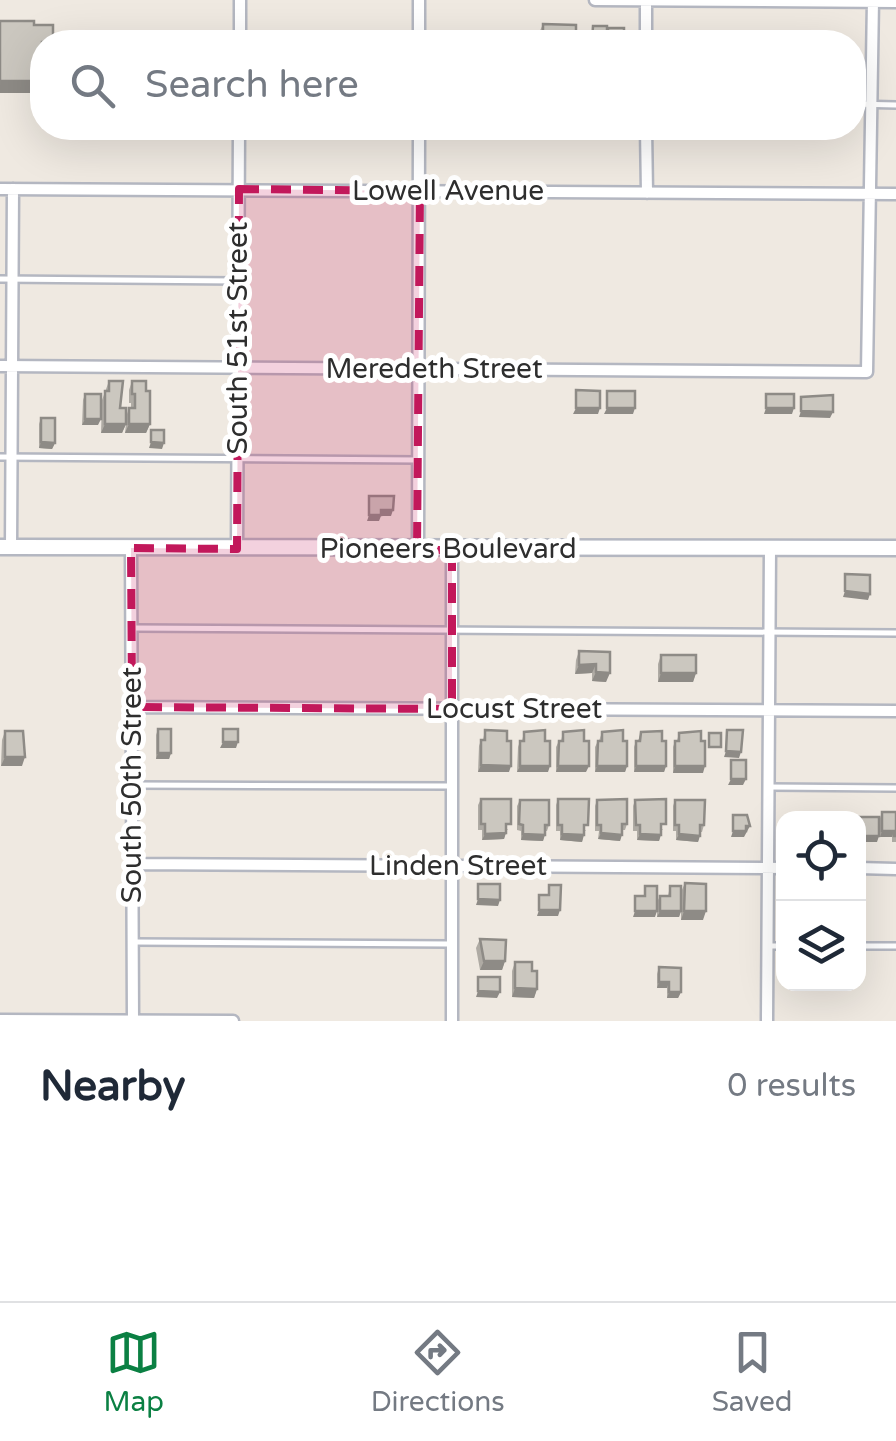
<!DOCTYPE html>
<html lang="en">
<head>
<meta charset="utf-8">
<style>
	body { margin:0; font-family:"Varela Round",sans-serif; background:#f6f6f7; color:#1f2937 }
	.controls { position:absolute; right:30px; bottom:30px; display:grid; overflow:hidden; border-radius:20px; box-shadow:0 10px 40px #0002 }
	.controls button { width:90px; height:90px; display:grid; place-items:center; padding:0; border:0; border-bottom:2px solid #e0e1e3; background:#fff; color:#1f2937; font:50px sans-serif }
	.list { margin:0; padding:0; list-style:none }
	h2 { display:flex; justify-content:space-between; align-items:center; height:130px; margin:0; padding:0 40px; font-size:42px }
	h2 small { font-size:32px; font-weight:400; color:#747a83 }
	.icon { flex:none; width:55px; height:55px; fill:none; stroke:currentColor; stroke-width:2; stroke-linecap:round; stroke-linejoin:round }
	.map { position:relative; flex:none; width:896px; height:1021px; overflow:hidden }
	.search { position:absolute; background:#fff; box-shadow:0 10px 40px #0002; left:30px; right:30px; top:30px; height:110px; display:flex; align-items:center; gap:25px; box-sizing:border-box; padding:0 35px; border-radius:40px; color:#747a83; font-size:38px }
	.sheet { height:280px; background:#fff }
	nav { display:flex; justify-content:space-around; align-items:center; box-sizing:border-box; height:140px; border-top:2px solid #e0e1e3; background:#fff; font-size:28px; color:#747a83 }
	nav a { display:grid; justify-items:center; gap:5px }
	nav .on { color:#0b8043 }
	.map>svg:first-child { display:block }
</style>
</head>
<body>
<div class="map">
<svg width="896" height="1021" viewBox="0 0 896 1021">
	<rect width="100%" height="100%" fill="#efe9e1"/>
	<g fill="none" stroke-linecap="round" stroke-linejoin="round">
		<!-- service casing -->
		<g stroke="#b4b7c1" stroke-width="10">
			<path id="service" d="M 854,104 L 896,105
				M 0,279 L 237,281
				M 0,457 L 418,460
				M 134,628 L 896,633
				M 132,785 L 449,786
				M 769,787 L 896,788
				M 135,942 L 449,944
				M 768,946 L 784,946
				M 858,946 L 896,946"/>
		</g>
		<!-- minor casing -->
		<g stroke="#b4b7c1" stroke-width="15">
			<path id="minor" d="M 419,0 L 419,42
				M 595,0 L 896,2
				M 646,0 L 646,42
				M 240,42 L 240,0
				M 646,128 L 647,193
				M 0,189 L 896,194
				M 0,366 L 867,372 L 873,0
				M 11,547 L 13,189
				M 131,548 L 133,1021
				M 237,549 L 239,128
				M 418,550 L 419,128
				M 452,550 L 452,1021
				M 132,707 L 896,711
				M 132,864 L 784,868
				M 858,868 L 896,869
				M 0,1020 L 233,1021
				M 767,1021 L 770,549"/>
		</g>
		<!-- secondary casing -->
		<g stroke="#b4b7c1" stroke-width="19">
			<path id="secondary" d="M 0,547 L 896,548"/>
		</g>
		<!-- service -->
		<use href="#service" stroke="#fff" stroke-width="5"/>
		<!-- minor -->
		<use href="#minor" stroke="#fff" stroke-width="10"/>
		<!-- secondary -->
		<use href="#secondary" stroke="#fff" stroke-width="14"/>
	</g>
	<!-- wall -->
	<path fill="#afaba4" d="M 543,24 L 576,42 L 539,42 L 539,33 Z
		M 109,381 L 120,408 L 126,417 L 129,408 L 131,408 L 131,403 L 129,403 L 129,390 L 132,381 L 146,391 L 150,424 L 146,433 L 125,433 L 126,424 L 122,433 L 101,433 L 102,400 Z
		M 85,394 L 98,425 L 82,425 L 83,400 Z
		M 41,418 L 55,443 L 52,449 L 39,448 L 39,424 Z
		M 579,651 L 610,652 L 606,682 L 592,681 L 592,673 L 575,674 L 576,660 Z
		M 661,655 L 696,673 L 693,682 L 658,682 L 658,664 Z
		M 158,729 L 171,753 L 169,759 L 156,759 L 156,735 Z
		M 485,730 L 509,772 L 478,772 L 479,746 L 481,740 L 483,740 Z
		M 5,731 L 22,766 L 1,766 L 2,740 Z
		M 524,732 L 548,772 L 517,772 L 518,747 L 520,741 L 522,741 Z
		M 563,732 L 584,741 L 586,772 L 556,772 L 556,747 L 559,741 L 561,741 Z
		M 602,732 L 623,741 L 627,766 L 625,772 L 595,772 L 595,747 L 598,741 L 599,741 Z
		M 641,732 L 662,741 L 666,766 L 664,772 L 634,772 L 634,747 L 636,741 L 638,741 Z
		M 679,733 L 703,773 L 673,773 L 673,747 L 675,741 L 677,741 Z
		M 481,799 L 508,830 L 506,830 L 504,839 L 482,840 L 482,830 L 478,830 L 478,805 Z
		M 558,799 L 586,831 L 584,831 L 582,842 L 560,840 L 560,831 L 556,831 L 556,805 Z
		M 520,800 L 549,825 L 547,831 L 545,831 L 543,841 L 521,840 L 521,831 L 517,830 L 517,806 Z
		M 597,800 L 627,824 L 625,830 L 622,830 L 620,841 L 598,839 L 599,831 L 595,831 L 595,806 Z
		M 635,800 L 663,830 L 661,830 L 659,841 L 637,840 L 637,831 L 633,831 L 633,806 Z
		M 675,800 L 704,825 L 702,832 L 700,832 L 698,842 L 676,840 L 676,831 L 673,831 L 673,806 Z
		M 882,812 L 896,812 L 896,842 L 892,842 L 892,837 L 880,837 L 880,818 Z
		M 685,883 L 703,920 L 681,920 L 681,911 L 679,917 L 657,917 L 657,902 L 660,896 L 668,896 L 670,886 L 681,892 Z
		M 480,939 L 505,961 L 502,970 L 480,970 L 476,948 Z
		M 515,962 L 532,971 L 537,989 L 534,998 L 512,997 L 512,971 Z
		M 659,967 L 681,992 L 678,998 L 667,998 L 667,988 L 657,988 L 657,974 Z"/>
	<!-- shaded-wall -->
	<path fill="#8e8b86" d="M 0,81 L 42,81 L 42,93 L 0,93 Z
		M 576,408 L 600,408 L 598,414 L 573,414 Z
		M 607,408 L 635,408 L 633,414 L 604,414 Z
		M 766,408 L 794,408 L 792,414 L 764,414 Z
		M 801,411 L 833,412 L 830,418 L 799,417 Z
		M 85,419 L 101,419 L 98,425 L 82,425 Z
		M 105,424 L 126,424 L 122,433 L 101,433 Z
		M 129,424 L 150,424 L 146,433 L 125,433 Z
		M 41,442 L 55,443 L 52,449 L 39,448 Z
		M 151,442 L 164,443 L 162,449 L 149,448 Z
		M 381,510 L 393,510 L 391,516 L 381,516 L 379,521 L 367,521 L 369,515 Z
		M 845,591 L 870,594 L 868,600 L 843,597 Z
		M 596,664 L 592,673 L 575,674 L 579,665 Z
		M 596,672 L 610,673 L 606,682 L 592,681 Z
		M 661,673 L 696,673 L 693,682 L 658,682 Z
		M 223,742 L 238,742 L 236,748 L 220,748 Z
		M 726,751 L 741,752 L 739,758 L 724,757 Z
		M 158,753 L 171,753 L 169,759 L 156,759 Z
		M 5,757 L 25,757 L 22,766 L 1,766 Z
		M 481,765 L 511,766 L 509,772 L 478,772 Z
		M 520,766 L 550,766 L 548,772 L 517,772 Z
		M 558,766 L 589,766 L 586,772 L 556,772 Z
		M 597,766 L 627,766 L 625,772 L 595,772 Z
		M 636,766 L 666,766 L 664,772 L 634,772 Z
		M 675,766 L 705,766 L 703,773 L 673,773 Z
		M 731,779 L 746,779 L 743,785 L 728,785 Z
		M 746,826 L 750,826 L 744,837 L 731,837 L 733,831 Z
		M 882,831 L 894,831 L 892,837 L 880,837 Z
		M 506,833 L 504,839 L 482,840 L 485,834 Z
		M 601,833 L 622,835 L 620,841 L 598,839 Z
		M 523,834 L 545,835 L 543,841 L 521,840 Z
		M 562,834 L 584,835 L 582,842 L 560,840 Z
		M 640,834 L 661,835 L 659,841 L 637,840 Z
		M 679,834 L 700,836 L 698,842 L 676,840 Z
		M 858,836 L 879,836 L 877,842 L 858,842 Z
		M 478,899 L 500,900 L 498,906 L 476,905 Z
		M 539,910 L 560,910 L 558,916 L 537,916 Z
		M 635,911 L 657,911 L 655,917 L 633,917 Z
		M 660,911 L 681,911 L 679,917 L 657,917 Z
		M 684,911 L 706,911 L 703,920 L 681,920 Z
		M 484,961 L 505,961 L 502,970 L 480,970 Z
		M 659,982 L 669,982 L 667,988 L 657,988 Z
		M 515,988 L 537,989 L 534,998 L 512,997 Z
		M 478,991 L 500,992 L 497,998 L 476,997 Z
		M 669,992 L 681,992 L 678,998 L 667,998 Z"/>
	<!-- building -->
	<path fill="#cbc7bf" stroke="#8e8b86" stroke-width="2.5" d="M 0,21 L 34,21 L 34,25 L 53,25 L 53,42 L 42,42 L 42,81 L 0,81 Z
		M 543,24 L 576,25 L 576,42 L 543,42 Z
		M 593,26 L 607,26 L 607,42 L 592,42 Z
		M 608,28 L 624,28 L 624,42 L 608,42 Z
		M 109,381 L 123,381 L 120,408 L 126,408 L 126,424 L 105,424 L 105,391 L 109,391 Z
		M 132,381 L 146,381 L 146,391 L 150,391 L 150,424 L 129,424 L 129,408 L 135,408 L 135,394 L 132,394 Z
		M 576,390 L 600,391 L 600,408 L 576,408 Z
		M 607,391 L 635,391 L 635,408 L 607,408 Z
		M 85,394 L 101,394 L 101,419 L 85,419 Z
		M 766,394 L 794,394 L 794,408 L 766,408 Z
		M 833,395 L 833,412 L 801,411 L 801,397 Z
		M 41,418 L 55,418 L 55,443 L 41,442 Z
		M 151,430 L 164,430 L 164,443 L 151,442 Z
		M 369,496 L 394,496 L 393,510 L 381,510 L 381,515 L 369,515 Z
		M 845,574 L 870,575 L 870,594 L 845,591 Z
		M 579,651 L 610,652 L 610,673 L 596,672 L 596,664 L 579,665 Z
		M 661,655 L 696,655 L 696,673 L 661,673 Z
		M 158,729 L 171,729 L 171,753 L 158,753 Z
		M 223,729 L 238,729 L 238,742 L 223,742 Z
		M 485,730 L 507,731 L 507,741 L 511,741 L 511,766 L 481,765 L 481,740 L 485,740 Z
		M 545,730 L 545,741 L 550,741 L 550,766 L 520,766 L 520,741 L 524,741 L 524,732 Z
		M 584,730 L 584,741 L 589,741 L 589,766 L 558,766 L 559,741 L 563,741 L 563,732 Z
		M 623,730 L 623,741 L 627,741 L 627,766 L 597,766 L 598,741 L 602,741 L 602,732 Z
		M 727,730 L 743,730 L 741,752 L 726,751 Z
		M 5,731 L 23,731 L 25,757 L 5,757 Z
		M 662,731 L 662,741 L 666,741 L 666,766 L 636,766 L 636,741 L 640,741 L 641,732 Z
		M 701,731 L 701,741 L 705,741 L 705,766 L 675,766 L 675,741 L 679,741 L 679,733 Z
		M 709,733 L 721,733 L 721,747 L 709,747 Z
		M 731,760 L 746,760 L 746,779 L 731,779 Z
		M 481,799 L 511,799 L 511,824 L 506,824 L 506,833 L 485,834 L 485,824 L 481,824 Z
		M 558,799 L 589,799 L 588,825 L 584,825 L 584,835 L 562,834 L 562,825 L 558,825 Z
		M 627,799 L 627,824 L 622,824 L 622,835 L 601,833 L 601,825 L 597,825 L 597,800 Z
		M 666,799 L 666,824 L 661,824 L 661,835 L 640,834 L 640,825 L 636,825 L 635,800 Z
		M 520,800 L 549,800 L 549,825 L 545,825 L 545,835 L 523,834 L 523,825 L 519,824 Z
		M 675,800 L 705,800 L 704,825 L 700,825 L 700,836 L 679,834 L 679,825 L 675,825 Z
		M 882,812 L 896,812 L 896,836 L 894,836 L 894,831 L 882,831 Z
		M 733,815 L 747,815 L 750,826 L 746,826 L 746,831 L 733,831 Z
		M 858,817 L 879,817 L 879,836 L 858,836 Z
		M 685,883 L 706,884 L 706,911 L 684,911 Z
		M 478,884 L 500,884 L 500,900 L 478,899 Z
		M 549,885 L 561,885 L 560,910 L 539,910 L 539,895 L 549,895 Z
		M 645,886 L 657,886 L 657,911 L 635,911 L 635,896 L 645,896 Z
		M 670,886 L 681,886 L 681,911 L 660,911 L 660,896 L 670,896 Z
		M 480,939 L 506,940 L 505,961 L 484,961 Z
		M 515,962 L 532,962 L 532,971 L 537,971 L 537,989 L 515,988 Z
		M 659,967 L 681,968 L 681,992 L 669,992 L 669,982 L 659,982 Z
		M 478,977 L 500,977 L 500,992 L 478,991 Z"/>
	<!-- marked area -->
	<path fill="#c2185b" fill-opacity="0.2" stroke="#c2185b" stroke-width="8" stroke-dasharray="20 12" stroke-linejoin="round" d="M 239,189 L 420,191 L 417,550 L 452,550 L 452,709 L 132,707 L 131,548 L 237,549 Z"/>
	<g text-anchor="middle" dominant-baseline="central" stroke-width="10" stroke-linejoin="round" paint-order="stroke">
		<!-- street labels -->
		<g font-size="28" fill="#2e2e2e" stroke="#fff">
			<text x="448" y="191">Lowell Avenue</text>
			<text transform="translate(238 338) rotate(-90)">South 51st Street</text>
			<text x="434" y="369">Meredeth Street</text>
			<text x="448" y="549">Pioneers Boulevard</text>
			<text x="514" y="709">Locust Street</text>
			<text transform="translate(132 785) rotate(-90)">South 50th Street</text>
			<text x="458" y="866">Linden Street</text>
		</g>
	</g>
</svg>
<div class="controls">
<button><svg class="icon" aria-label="locate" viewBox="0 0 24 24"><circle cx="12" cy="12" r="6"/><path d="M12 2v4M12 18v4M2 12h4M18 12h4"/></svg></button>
<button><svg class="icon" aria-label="layers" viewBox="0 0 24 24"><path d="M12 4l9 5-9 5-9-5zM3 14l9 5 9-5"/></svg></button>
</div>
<div class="search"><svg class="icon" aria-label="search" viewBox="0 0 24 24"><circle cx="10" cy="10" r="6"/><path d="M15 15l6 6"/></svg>Search here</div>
</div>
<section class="sheet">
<h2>Nearby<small>0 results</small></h2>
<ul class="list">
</ul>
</section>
<nav>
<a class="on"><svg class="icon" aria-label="map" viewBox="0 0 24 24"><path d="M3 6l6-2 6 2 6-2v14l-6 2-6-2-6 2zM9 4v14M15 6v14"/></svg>Map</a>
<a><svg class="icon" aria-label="directions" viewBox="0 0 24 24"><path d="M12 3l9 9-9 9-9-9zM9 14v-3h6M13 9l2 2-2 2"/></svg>Directions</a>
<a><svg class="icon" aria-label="saved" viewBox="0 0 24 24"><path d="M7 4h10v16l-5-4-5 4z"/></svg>Saved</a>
</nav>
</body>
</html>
